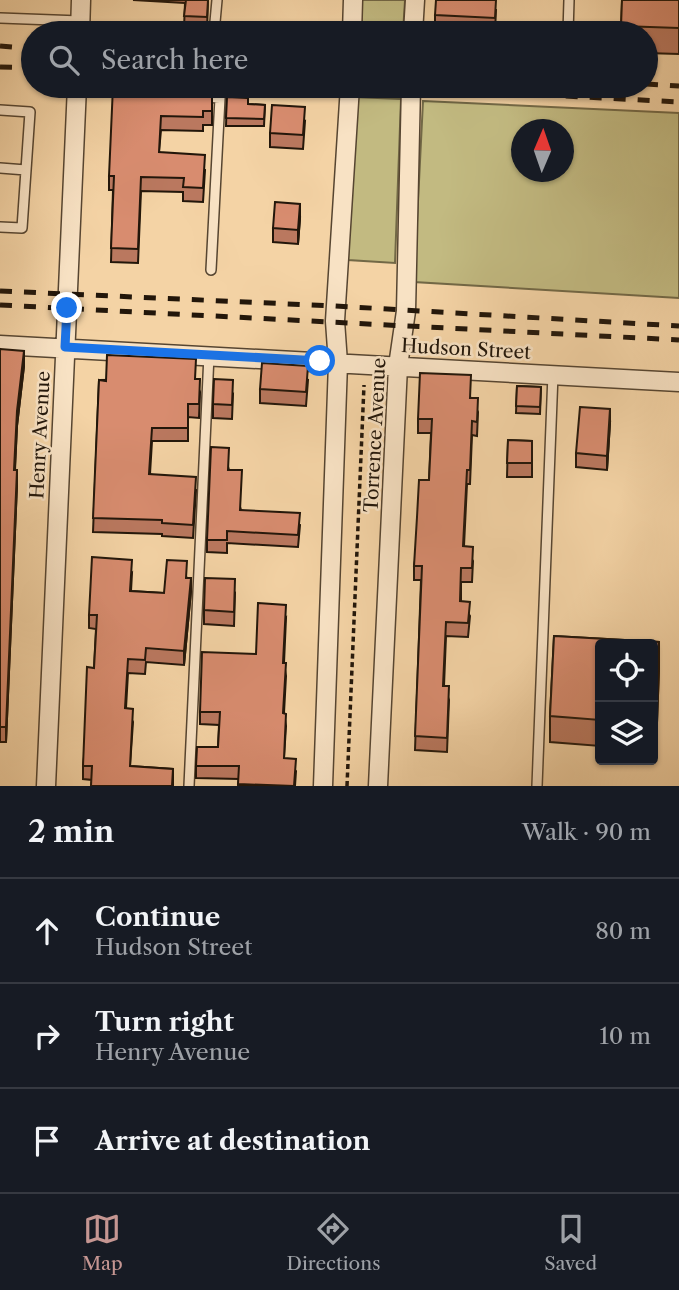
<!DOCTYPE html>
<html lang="en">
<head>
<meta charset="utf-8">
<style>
	body { margin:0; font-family:"Libre Caslon Text",serif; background:#242831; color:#f1f3f6 }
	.controls { position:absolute; right:21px; bottom:21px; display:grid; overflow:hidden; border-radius:7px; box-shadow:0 2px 5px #0004 }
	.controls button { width:63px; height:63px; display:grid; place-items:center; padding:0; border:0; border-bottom:2px solid #363941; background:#171b24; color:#f1f3f6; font:35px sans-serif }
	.compass { position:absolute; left:511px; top:119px; width:63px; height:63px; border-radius:50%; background:#171b24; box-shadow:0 2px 5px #0004; rotate:2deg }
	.stop { position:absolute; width:21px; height:21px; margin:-16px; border:5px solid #1a73e8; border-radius:50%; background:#fff }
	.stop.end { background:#1a73e8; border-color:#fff; box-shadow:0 2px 7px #0008 }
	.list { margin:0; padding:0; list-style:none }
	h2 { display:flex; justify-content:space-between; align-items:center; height:91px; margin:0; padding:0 28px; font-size:30px }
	h2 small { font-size:23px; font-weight:400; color:#9ea1a6 }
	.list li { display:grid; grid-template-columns:46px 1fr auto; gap:21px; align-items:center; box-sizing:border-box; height:105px; padding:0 28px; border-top:2px solid #363941 }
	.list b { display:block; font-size:26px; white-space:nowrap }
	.list p { margin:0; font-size:23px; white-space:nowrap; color:#9ea1a6 }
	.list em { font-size:23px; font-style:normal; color:#9ea1a6 }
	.icon { flex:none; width:38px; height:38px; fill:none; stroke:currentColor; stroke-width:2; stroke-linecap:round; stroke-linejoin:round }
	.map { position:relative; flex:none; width:679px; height:786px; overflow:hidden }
	.search { position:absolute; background:#171b24; box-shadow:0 2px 5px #0004; left:21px; right:21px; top:21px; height:77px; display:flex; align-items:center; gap:18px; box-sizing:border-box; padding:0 24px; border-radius:38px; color:#9ea1a6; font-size:26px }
	.sheet { height:406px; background:#171b24 }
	nav { display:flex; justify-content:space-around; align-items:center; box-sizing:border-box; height:98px; border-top:2px solid #363941; background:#171b24; font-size:19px; color:#9ea1a6 }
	nav a { display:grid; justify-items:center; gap:4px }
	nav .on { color:#c59692 }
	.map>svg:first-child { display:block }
</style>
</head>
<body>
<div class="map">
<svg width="679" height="786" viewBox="0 0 679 786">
	<rect width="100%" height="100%" fill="#f4d3a5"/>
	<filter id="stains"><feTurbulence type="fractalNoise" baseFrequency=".00286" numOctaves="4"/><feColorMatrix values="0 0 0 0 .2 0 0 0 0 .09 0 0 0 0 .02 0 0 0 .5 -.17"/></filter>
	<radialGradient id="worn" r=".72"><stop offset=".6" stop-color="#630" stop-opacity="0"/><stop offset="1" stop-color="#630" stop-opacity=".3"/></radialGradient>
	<!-- green -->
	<path fill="#c2ba81" stroke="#726846" stroke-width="2" fill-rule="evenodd" d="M 359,0 L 405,0 L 403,33 L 358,33 Z
		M 354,97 L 401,99 L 395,263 L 348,260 Z
		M 423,101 L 679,113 L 679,298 L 414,282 ZM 522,130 L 564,130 L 564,172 L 522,172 Z"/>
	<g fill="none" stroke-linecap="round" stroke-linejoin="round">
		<!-- lane casing -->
		<g stroke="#564531" stroke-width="12">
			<path id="lane" d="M 0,18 L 80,21
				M 214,33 L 217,0
				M 568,33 L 569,0
				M 77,89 L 121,92
				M 202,97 L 220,98 L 211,270
				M 0,110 L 30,112 L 22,228 L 0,227
				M 0,168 L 26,170
				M 189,786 L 209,355
				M 537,786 L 553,374"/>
		</g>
		<!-- street casing -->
		<g stroke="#564531" stroke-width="21">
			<path id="street" d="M 80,33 L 81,0
				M 352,33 L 353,0
				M 413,33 L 415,0
				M 0,345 L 679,382
				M 46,786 L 77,86
				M 323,786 L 338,363 L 335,321 L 350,86
				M 378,786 L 398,366 L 406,311 L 411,86"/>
		</g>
		<!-- path -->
		<path stroke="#22160a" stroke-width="3.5" stroke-dasharray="5 3.5" stroke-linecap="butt" d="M 347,786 L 364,385"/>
		<!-- lane -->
		<use href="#lane" stroke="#f8e2c4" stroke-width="9"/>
		<!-- street -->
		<use href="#street" stroke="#f8e2c4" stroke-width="18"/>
		<!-- rail -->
		<path stroke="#22160a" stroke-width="5" stroke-dasharray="12 12" stroke-linecap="butt" d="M 0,46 L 33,49
			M 0,67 L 33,68
			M 646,84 L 679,86
			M 374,86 L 679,102
			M 0,291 L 335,306 L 679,326
			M 0,305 L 679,340"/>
	</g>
	<!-- wall -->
	<path fill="#ba785f" stroke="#22160a" stroke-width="2" d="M 133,0 L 208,0 L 207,30 L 184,28 L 185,3 Z
		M 622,0 L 679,0 L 679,54 L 646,53 L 646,33 L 621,33 Z
		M 496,10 L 495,32 L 435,29 L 435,15 Z
		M 160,92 L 212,109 L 212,125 L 203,125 L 203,131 L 161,130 L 159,152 L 205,170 L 203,202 L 183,201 L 183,192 L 141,191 L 138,263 L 111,262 L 113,190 L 109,190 L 109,176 Z
		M 227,97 L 248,104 L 265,105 L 264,126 L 226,126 Z
		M 305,121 L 303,149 L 270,147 L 270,133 Z
		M 300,218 L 298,244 L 273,242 L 273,228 Z
		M 0,349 L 24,366 L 17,426 L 15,470 L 17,485 L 6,742 L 0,742 Z
		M 195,379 L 200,392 L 199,418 L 188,417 L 188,441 L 152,441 L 150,474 L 196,490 L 193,538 L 162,536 L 162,534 L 93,532 L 99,380 Z
		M 308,380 L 306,406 L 260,403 L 260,389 Z
		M 517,386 L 541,387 L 540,414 L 516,413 Z
		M 233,394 L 232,419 L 213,418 L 213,404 Z
		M 471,398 L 478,412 L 477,436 L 472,435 L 470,484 L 467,484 L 464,546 L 473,561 L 472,582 L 461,582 L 461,601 L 470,616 L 468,637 L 446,636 L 444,686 L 449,700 L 447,752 L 415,750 L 421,580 L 414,580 L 414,566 L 429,480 L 431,433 L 418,433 L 418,419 Z
		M 610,423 L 607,470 L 576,467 L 576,453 Z
		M 508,440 L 532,441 L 532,477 L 507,477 Z
		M 229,470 L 241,510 L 300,525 L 298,547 L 227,543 L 227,553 L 207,552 L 207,540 Z
		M 132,573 L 131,591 L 164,593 L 187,578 L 191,591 L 184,665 L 146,662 L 145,674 L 128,673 L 126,708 L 133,722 L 130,766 L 173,769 L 173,786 L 91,786 L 92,780 L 83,779 L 83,766 L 94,668 L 96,629 L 89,628 L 89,615 Z
		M 235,593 L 234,626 L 204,624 L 204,610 Z
		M 286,618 L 284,663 L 286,676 L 284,713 L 286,726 L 284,758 L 296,771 L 295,786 L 238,786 L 239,779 L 196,778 L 196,766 L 218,747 L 219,725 L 200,724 L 200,712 L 256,654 Z
		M 554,636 L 659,642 L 659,668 L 656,750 L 653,750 L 653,644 L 600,644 L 600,746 L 550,742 L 550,716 Z"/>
	<!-- shaded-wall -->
	<path fill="#97624e" stroke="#22160a" stroke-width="2" d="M 300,204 L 300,218 L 298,244 L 298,230 Z
		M 24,351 L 24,366 L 17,426 L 14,485 L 17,411 Z
		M 610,409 L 610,423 L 607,470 L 607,456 Z
		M 17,470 L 17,485 L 6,742 L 6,727 Z
		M 191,578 L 191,591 L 184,665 L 184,651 Z
		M 659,642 L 659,668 L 656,750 L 656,724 Z"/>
	<!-- building -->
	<path fill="#d88c6f" stroke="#22160a" stroke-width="2" d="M 186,0 L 208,0 L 207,17 L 184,16 Z
		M 436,0 L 496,0 L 495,18 L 435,15 Z
		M 622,0 L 679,0 L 679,28 L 621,26 Z
		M 113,86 L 160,87 L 159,92 L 212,95 L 212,111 L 203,111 L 203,117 L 161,116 L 159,152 L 205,155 L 203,188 L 183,187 L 184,178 L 141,177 L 138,249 L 111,248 L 114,176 L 109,176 Z
		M 227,97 L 248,98 L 248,104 L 265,105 L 264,119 L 226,118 Z
		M 272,105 L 305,107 L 303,135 L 270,133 Z
		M 275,202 L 300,204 L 298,230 L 273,228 Z
		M 0,349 L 24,351 L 17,411 L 14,470 L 17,470 L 6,727 L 0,727 Z
		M 107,355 L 196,359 L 195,379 L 200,379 L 199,404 L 188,404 L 188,428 L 152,428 L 149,474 L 196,477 L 193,525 L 162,523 L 162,520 L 93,518 L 99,380 L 106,381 Z
		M 262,363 L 308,366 L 306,392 L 260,389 Z
		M 420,373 L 471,375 L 470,398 L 478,398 L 477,422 L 472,421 L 470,470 L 467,470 L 463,546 L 473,547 L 472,568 L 461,568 L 460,601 L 470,602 L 468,623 L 446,622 L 443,686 L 449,686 L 447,738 L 415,736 L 422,566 L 414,566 L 417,517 L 419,480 L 429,480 L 432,419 L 418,419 Z
		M 214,379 L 233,380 L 232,405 L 213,404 Z
		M 517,386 L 541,387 L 540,407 L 516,406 Z
		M 580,407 L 610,409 L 607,456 L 576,453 Z
		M 508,440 L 532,441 L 532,463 L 507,463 Z
		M 211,447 L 229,448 L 228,470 L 242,470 L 240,510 L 300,513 L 298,535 L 227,531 L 227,540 L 207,540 Z
		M 92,557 L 132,560 L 130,591 L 164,593 L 167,560 L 187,561 L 186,578 L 191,578 L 184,651 L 146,648 L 145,660 L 128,659 L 125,708 L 133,709 L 130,766 L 173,769 L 172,786 L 91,786 L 92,766 L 83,766 L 87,667 L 94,668 L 97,615 L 89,615 Z
		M 205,578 L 235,579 L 234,612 L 204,610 Z
		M 258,603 L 286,605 L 283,663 L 286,663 L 283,713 L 286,714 L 284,758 L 296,759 L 294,786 L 238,784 L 239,766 L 196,766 L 197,747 L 218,747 L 220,712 L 200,712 L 202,652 L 256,654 Z
		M 554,636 L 659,642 L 656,724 L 653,724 L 653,644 L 600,644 L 600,720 L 550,716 Z"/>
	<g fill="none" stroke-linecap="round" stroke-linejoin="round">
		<!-- route -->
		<path stroke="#1a73e8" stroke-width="9" d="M 67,308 L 65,347 L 320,361"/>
	</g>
	<g text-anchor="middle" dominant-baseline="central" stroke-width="5" stroke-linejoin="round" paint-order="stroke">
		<!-- street labels -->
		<g font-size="19" fill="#22160a" stroke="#f8e2c4">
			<text transform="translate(466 349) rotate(3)">Hudson Street</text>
			<text transform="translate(40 435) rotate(-87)">Henry Avenue</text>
			<text transform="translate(375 435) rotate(-87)">Torrence Avenue</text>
		</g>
	</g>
	<rect width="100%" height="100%" filter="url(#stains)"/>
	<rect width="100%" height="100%" fill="url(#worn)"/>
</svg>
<div class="controls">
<button><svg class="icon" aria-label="locate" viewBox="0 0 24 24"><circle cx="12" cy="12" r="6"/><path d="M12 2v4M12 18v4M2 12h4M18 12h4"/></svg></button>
<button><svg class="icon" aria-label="layers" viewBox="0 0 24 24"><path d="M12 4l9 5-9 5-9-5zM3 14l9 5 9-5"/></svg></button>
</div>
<svg class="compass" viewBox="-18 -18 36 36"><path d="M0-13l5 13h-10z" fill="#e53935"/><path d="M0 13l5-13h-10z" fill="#9ea1a6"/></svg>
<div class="stop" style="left:320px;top:361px"></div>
<div class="stop end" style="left:67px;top:308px"></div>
<div class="search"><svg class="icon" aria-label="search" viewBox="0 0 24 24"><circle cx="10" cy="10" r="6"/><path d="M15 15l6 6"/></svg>Search here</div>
</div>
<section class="sheet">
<h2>2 min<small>Walk · 90 m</small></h2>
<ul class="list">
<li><svg class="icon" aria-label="ahead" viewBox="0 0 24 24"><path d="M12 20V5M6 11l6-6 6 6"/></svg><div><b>Continue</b><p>Hudson Street</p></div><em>80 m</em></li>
<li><svg class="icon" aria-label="right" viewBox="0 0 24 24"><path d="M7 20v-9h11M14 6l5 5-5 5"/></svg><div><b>Turn right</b><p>Henry Avenue</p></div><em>10 m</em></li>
<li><svg class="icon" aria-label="arrive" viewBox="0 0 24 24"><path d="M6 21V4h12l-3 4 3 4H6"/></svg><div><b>Arrive at destination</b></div></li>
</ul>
</section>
<nav>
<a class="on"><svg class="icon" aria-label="map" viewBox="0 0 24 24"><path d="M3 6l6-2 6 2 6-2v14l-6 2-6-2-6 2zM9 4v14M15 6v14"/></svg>Map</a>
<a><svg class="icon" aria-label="directions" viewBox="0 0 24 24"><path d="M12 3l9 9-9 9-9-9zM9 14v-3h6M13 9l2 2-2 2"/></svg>Directions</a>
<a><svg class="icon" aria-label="saved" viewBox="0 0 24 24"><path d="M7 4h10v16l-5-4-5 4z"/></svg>Saved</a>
</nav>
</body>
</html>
